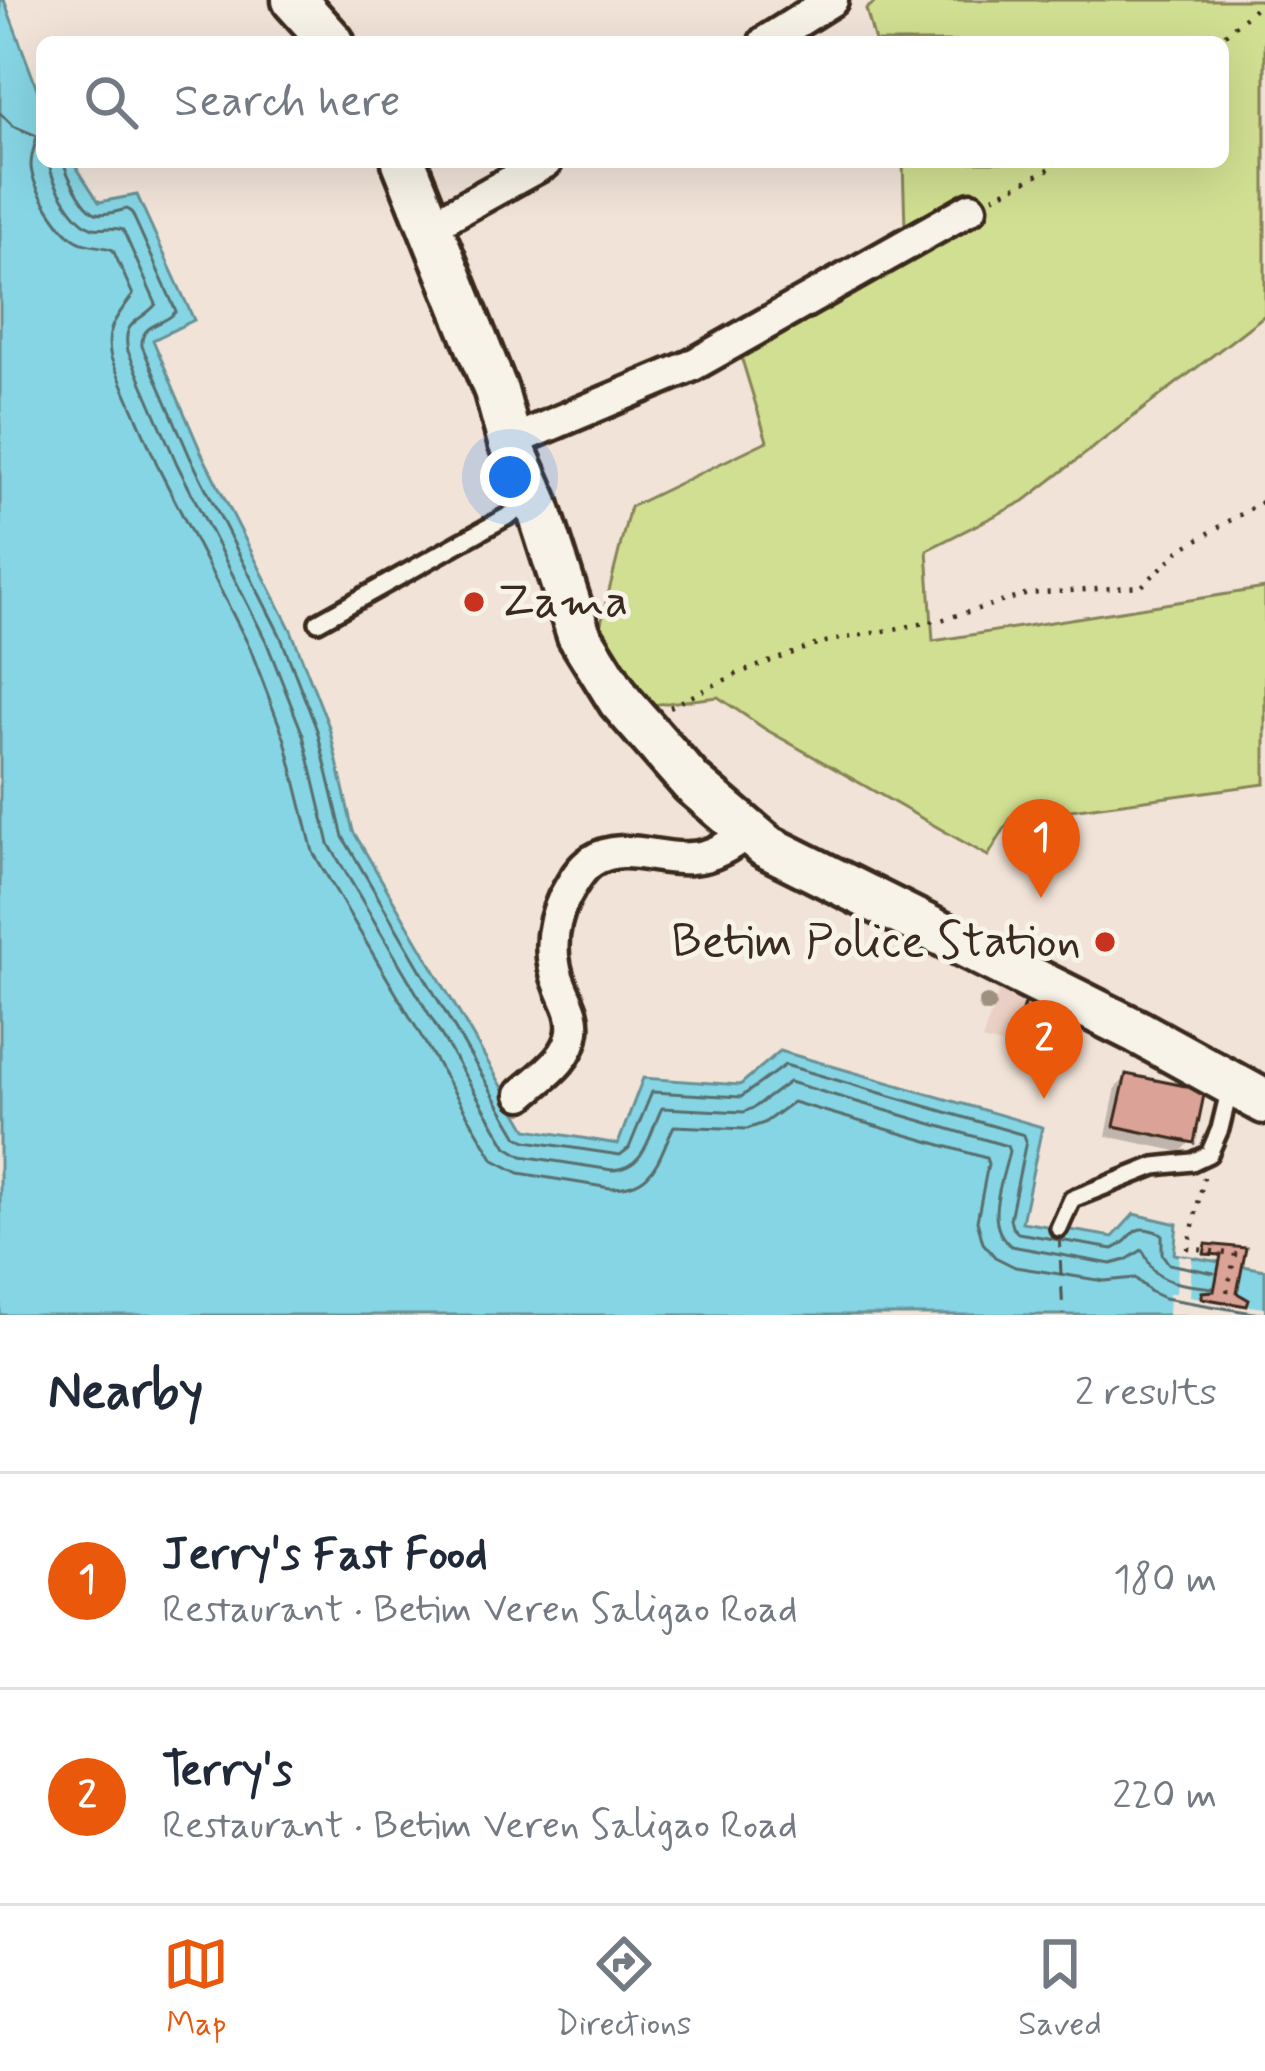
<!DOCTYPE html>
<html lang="en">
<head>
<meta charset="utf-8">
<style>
	body { margin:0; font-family:Mynerve,sans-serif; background:#f2f2f3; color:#1f2937 }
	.you { position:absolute; left:510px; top:477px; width:42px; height:42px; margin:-30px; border:9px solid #fff; border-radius:50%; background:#1a73e8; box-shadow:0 0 0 18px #1a73e833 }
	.badge { display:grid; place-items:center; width:78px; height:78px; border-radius:50%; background:#ea580c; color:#fff; font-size:39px; font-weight:700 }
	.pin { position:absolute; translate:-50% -99px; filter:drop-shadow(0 3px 6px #0008) }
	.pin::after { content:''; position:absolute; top:63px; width:42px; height:36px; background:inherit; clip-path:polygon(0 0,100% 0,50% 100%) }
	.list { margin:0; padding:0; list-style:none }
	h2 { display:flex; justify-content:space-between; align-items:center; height:156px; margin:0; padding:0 48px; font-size:51px }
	h2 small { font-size:39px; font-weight:400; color:#747a83 }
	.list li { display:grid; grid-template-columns:78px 1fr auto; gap:36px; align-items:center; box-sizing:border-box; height:216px; padding:0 48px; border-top:3px solid #e0e1e3 }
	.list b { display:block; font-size:45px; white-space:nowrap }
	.list p { margin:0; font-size:39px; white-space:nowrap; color:#747a83 }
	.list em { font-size:39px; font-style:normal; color:#747a83 }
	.icon { flex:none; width:66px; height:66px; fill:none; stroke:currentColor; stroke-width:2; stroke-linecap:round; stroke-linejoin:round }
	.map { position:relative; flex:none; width:1265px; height:1315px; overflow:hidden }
	.search { position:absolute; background:#fff; box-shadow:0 12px 48px #0002; left:36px; right:36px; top:36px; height:132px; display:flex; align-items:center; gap:30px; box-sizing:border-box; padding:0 42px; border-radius:18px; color:#747a83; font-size:45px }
	.sheet { height:588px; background:#fff }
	nav { display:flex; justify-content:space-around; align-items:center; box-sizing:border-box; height:168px; border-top:3px solid #e0e1e3; background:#fff; font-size:33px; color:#747a83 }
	nav a { display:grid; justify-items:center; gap:6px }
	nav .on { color:#ea580c }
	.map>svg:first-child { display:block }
</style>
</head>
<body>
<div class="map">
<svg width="1265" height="1315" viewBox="0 0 1265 1315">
	<rect width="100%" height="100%" fill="#f1e3d8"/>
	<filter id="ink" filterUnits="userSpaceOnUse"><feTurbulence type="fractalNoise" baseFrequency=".00833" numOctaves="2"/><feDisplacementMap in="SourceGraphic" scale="24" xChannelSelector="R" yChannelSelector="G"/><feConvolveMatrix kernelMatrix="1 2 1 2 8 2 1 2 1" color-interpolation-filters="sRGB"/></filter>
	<g filter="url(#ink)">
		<!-- built -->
		<path fill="#ead0c4" d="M 1005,973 L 1087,1015 L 1067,1062 L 982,1040 Z"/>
		<!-- green -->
		<path fill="#d1df92" stroke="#868458" stroke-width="3" d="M 878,0 L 1265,0 L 1265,315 L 1024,501 L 927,550 L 933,641 L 1265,588 L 1265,784 L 1011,818 L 988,856 L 765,729 L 718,697 L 651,705 L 599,631 L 630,507 L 767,441 L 739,350 L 906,260 L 903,162 L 1223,162 L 1223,42 L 875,42 L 866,9 Z"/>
		<!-- water -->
		<path fill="#86d5e4" stroke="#689195" stroke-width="3" d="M 0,0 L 4,0 L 42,102 L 42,162 L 73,162 L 99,202 L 137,195 L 194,320 L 153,340 L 201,452 L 291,630 L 329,727 L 353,831 L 527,1129 L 618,1144 L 643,1078 L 740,1085 L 780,1051 L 1042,1127 L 1022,1222 L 1113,1237 L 1134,1214 L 1177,1224 L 1174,1254 L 1265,1270 L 1265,1315 L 0,1315 Z"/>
		<!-- pier -->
		<path fill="#f1e3d8" d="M 1179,1255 L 1192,1257 L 1190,1296 L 1201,1298 L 1202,1292 L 1214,1291 L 1220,1262 L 1242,1266 L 1237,1293 L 1249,1300 L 1248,1306 L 1265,1308 L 1265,1315 L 1168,1315 L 1169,1293 L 1176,1293 Z"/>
		<!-- shadow -->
		<path fill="#0003" d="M 1028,998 L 1051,1053 L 1045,1059 L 1009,1049 L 1022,1004 Z
			M 1127,1077 L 1191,1141 L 1181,1152 L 1106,1136 L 1116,1087 Z
			M 1207,1247 L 1243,1251 L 1234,1295 L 1245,1304 L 1242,1307 L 1200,1300 L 1203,1294 L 1213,1294 L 1220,1256 L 1203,1255 Z"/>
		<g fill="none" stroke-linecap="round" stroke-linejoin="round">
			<!-- shore -->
			<path stroke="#596e6d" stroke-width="3" d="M 0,113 L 13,126 L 37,136 C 35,145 31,155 31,165 C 31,185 58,229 76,240 C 87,247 101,245 113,250 L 133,295 C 117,316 104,329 111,358 L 160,471 L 250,648 L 285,740 L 313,852 L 494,1160 L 519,1173 L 610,1188 C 656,1188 657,1159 674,1126 L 747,1129 L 764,1123 L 793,1102 L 986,1158 L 988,1164 L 977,1221 L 983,1243 L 995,1257 L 1015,1267 L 1104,1281 L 1135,1278 L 1151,1292 L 1164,1298 L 1265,1315
				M 49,162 C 51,181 74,223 94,228 C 105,230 113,226 123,230 L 156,304 C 142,322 121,319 128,351 L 177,464 L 266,641 L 303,735 L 329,844 L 507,1147 L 522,1156 L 612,1170 C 647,1168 649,1133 662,1108 L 744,1112 L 755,1107 L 789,1082 L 1007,1146 L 1009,1151 C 1003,1181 982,1224 1011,1246 L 1111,1264 L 1126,1260 L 1142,1250 C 1146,1255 1148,1262 1152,1268 C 1163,1285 1193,1285 1212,1288
				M 64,162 C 66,174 84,209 96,213 C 104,216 118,211 127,209 L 132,213 L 176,311 C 166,326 140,322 142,346 L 190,457 L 280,635 L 317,730 L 343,837 L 518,1137 L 526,1141 L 620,1155 L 629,1148 L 652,1092 L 741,1097 L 785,1065 L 1024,1135 L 1026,1141 L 1010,1219 L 1012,1227 L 1018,1233 L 1113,1249 C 1138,1239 1127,1220 1162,1234 L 1162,1254 L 1169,1264 L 1214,1273"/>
			<!-- ferry -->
			<path stroke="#4e5550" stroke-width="3" stroke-dasharray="15 12" stroke-linecap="butt" d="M 1059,1233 L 1063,1315"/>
		</g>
		<!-- building -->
		<path fill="#dba297" stroke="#3b2a1e" stroke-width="3" d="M 1027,994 L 1068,1006 L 1054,1054 L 1013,1043 Z
			M 1126,1074 L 1205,1090 L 1194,1143 L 1114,1126 Z
			M 1206,1244 L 1246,1248 L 1237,1293 L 1249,1300 L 1247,1306 L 1202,1298 L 1202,1292 L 1214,1291 L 1221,1255 L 1204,1254 Z"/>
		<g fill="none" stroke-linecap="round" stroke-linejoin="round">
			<!-- service casing -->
			<g stroke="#3b2a1e" stroke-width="24">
				<path id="service" d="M 318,622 L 533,502
					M 1059,1228 L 1072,1199 L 1155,1166 L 1192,1162 L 1209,1154 L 1220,1129 L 1230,1088"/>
			</g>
			<!-- minor casing -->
			<g stroke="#3b2a1e" stroke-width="39">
				<path id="minor" d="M 765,42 L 832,0
					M 430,226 L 546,162
					M 510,442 L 691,366 L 971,208
					M 522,1094 C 541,1077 570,1059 573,1031 C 575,1014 567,1002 561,987 C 548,957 550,928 564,898 C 571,886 579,869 592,861 C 623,841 658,861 691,858 C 714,857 732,844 749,831"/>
			</g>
			<!-- secondary casing -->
			<g stroke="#3b2a1e" stroke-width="51">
				<path id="secondary" d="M 294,0 L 332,42
					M 404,162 L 496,391 L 510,442 L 536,501 L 579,635 L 620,701 L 692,783 L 766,846 L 1138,1032 L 1265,1102"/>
			</g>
			<!-- path -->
			<path stroke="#3b2a1e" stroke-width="4.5" stroke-dasharray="3 9" stroke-linecap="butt" d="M 1216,42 L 1264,0
				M 993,197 L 1063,162
				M 670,707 L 739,673 L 820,643 L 941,620 L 1028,594 L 1142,586 L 1180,550 L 1265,500
				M 1204,1177 L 1188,1248 L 1235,1254 L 1225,1302"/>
			<!-- service -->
			<use href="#service" stroke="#f7f3e8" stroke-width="15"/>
			<!-- minor -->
			<use href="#minor" stroke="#f7f3e8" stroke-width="30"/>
			<!-- secondary -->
			<use href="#secondary" stroke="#f7f3e8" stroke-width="42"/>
		</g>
		<!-- trees -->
		<circle fill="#9d917e" cx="987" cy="1004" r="9"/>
	</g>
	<!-- markers -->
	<g fill="#c8321e" stroke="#f7f3e8" stroke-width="4.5">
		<circle cx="474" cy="602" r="12"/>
		<circle cx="1105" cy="942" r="12"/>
	</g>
	<g text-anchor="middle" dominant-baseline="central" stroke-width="10" stroke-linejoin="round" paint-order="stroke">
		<!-- poi labels -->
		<g font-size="48" fill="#3b2a1e" stroke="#f7f3e8" text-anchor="start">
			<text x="498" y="602">Zama</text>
			<text x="1081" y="942" text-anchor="end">Betim Police Station</text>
		</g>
	</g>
</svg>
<div class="you"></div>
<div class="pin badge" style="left:1041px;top:898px">1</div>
<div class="pin badge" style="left:1044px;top:1099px">2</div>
<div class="search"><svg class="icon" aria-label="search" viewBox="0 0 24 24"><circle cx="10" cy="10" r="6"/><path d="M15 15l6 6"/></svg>Search here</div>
</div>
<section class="sheet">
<h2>Nearby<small>2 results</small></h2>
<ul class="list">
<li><span class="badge">1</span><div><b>Jerry's Fast Food</b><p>Restaurant · Betim Veren Saligao Road</p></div><em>180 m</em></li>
<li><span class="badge">2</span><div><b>Terry's</b><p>Restaurant · Betim Veren Saligao Road</p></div><em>220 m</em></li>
</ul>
</section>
<nav>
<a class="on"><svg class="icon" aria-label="map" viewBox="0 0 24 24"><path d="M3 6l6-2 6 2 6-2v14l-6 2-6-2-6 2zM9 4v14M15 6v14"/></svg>Map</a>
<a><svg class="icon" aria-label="directions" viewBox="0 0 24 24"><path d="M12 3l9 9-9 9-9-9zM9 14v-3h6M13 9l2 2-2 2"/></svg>Directions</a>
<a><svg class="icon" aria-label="saved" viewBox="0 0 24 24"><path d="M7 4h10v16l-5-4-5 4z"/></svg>Saved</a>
</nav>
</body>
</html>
